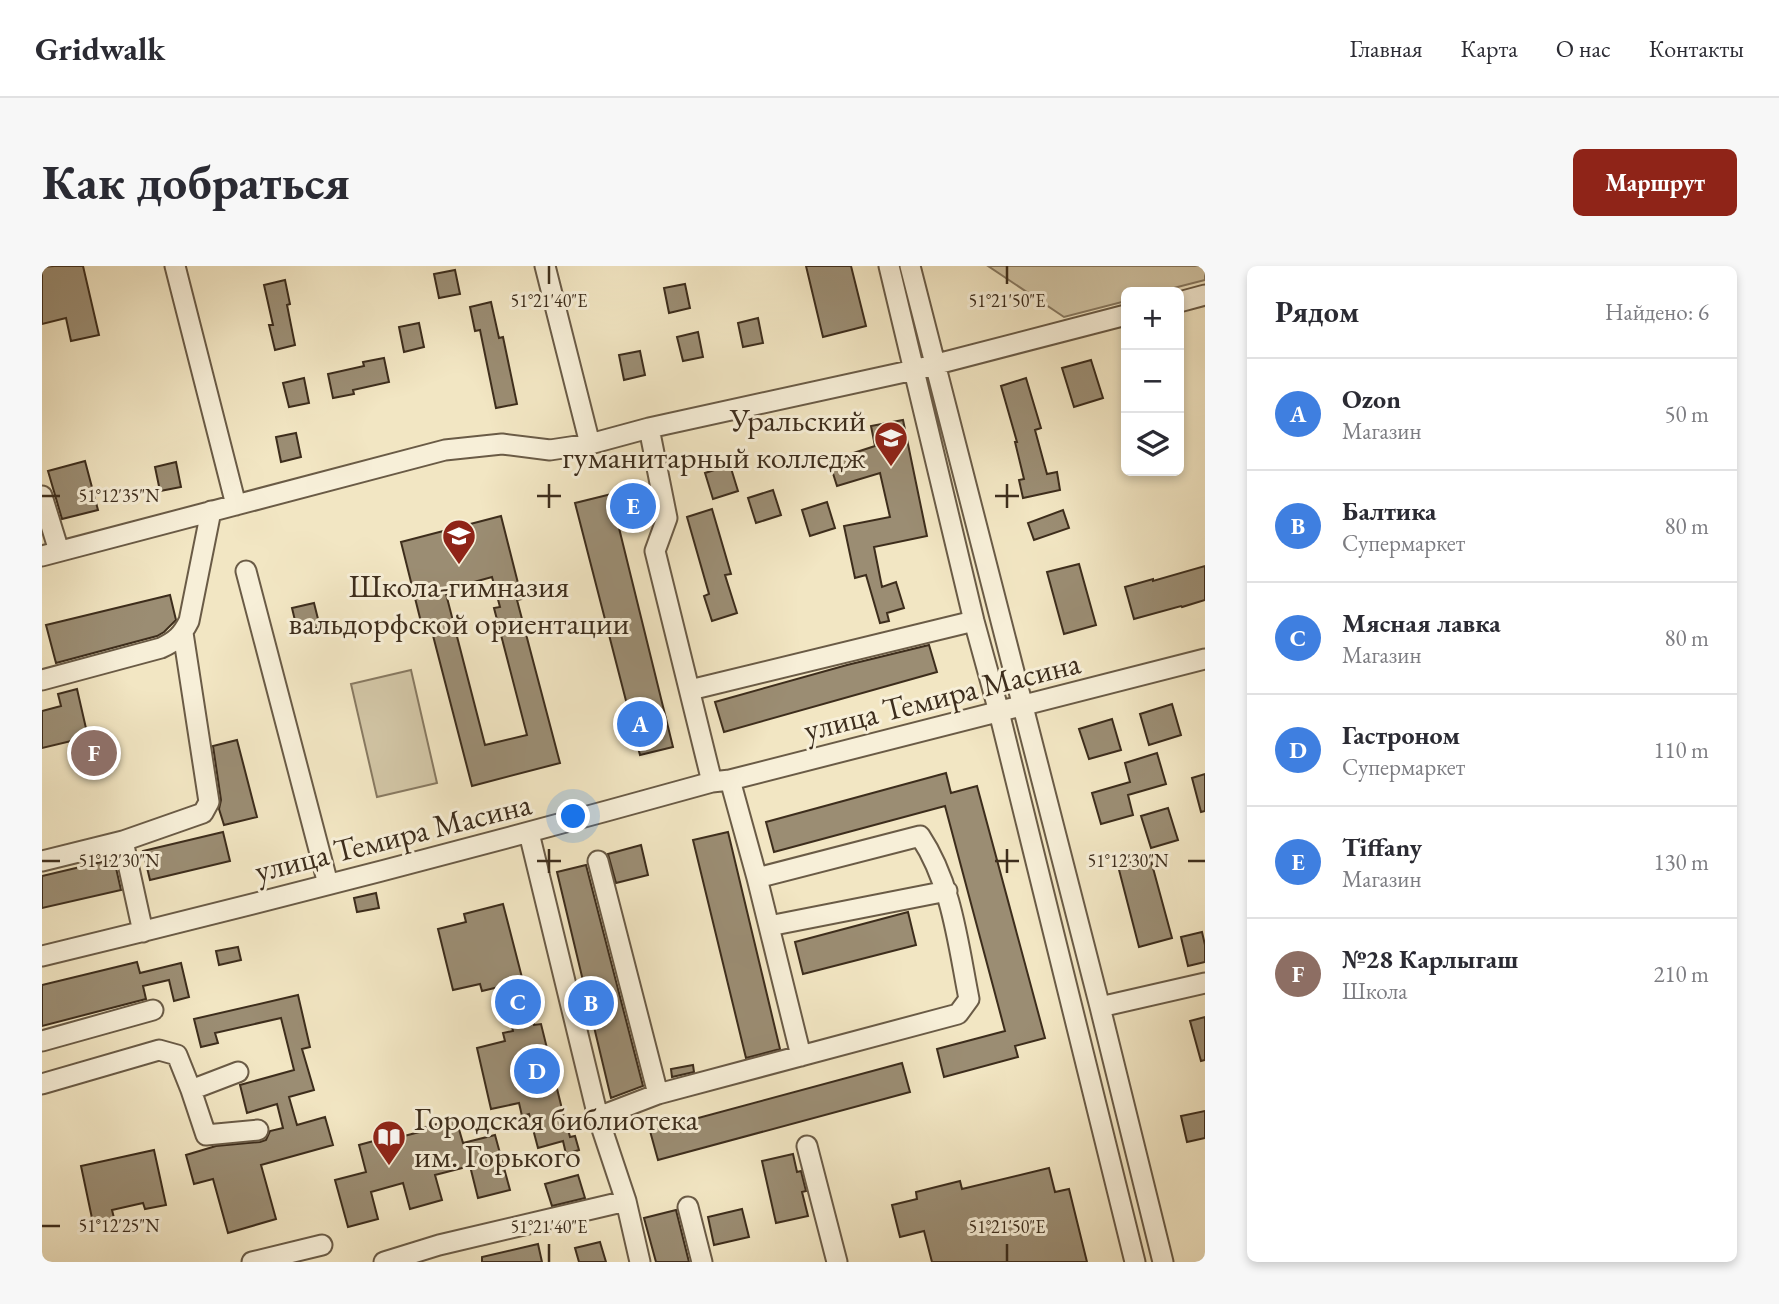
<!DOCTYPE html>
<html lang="ru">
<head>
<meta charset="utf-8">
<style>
	body { margin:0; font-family:"EB Garamond",serif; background:#f7f7f7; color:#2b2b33 }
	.controls { position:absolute; right:21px; top:21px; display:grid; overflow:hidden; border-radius:10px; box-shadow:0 4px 10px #0003 }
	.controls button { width:63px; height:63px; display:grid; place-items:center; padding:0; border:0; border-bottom:2px solid #e1e1e2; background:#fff; color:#2b2b33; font:35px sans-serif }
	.you { position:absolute; left:532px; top:551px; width:24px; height:24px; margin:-18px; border:5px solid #fff; border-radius:50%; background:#1a73e8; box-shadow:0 0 0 10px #1a73e833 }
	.badge { display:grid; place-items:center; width:46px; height:46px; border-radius:50%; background:#8f2418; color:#fff; font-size:23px; font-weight:700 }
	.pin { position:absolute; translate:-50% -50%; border:4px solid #fff; box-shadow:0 2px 7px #0006 }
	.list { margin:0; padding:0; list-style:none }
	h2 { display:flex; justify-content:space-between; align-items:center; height:91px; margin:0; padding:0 28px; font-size:30px }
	h2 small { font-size:23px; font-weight:400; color:#7c7c81 }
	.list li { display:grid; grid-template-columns:46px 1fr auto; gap:21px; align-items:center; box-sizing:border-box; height:112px; padding:0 28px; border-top:2px solid #e1e1e2 }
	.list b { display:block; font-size:26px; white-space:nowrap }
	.list p { margin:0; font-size:23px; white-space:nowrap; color:#7c7c81 }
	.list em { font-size:23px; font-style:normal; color:#7c7c81 }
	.icon { flex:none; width:38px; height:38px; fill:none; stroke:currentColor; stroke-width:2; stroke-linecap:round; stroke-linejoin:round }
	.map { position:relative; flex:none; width:1163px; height:996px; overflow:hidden; border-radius:10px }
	header { display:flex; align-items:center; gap:42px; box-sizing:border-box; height:98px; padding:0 35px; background:#fff; border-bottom:2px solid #e1e1e2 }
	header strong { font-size:33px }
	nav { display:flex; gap:38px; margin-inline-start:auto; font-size:24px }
	.intro { display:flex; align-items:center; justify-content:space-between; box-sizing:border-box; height:168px; padding:0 42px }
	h1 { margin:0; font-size:49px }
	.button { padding:18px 32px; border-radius:10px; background:#8f2418; color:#fff; font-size:24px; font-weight:700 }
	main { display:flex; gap:42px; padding:0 42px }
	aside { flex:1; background:#fff; border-radius:10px; box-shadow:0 4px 10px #0003 }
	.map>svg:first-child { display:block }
</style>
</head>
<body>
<header>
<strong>Gridwalk</strong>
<nav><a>Главная</a><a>Карта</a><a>О нас</a><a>Контакты</a></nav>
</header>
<div class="intro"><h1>Как добраться</h1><a class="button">Маршрут</a></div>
<main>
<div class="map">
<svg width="1163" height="996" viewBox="0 0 1163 996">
	<rect width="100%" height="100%" fill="#f2e6c3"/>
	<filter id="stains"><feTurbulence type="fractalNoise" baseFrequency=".00286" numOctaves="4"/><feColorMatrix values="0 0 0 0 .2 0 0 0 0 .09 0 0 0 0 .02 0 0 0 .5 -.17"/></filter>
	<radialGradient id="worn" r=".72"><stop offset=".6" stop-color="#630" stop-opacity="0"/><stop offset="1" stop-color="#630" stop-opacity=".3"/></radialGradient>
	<!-- green -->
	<path fill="#d3c7a7" stroke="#887a62" stroke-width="2" d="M 946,0 L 1163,0 L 1163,14 L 1116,26 L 1084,26 L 1084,35 L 1022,51 Z
		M 369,404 L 395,517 L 335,531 L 309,418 Z"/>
	<!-- building -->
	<path fill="#9b8d73" stroke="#3d2d1c" stroke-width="2" fill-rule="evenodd" d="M 12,0 L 41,0 L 57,69 L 29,75 L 24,52 L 0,58 L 0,1 Z
		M 764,0 L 809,0 L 824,60 L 781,71 Z
		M 413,4 L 418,28 L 397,32 L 392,8 Z
		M 243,14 L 248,38 L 245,39 L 253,79 L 233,84 L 227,59 L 231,59 L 222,19 Z
		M 643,18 L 648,42 L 627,47 L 622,22 Z
		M 449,36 L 457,72 L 461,71 L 475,138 L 454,142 L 438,64 L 433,65 L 428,41 Z
		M 716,52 L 721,77 L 701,81 L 696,57 Z
		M 377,57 L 382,81 L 362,86 L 357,61 Z
		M 656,66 L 661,91 L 641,95 L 635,71 Z
		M 598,85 L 603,109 L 582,114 L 577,89 Z
		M 342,92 L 347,116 L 311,124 L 312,128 L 291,132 L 286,108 L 322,100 L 321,96 Z
		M 1049,94 L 1061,132 L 1032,141 L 1020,102 Z
		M 262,112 L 267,137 L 247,141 L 241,117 Z
		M 984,112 L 999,162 L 993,164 L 1005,208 L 1015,206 L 1018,224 L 981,232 L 977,214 L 982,213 L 973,176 L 975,176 L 959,120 Z
		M 861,154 L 885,270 L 832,281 L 840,321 L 854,316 L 862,342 L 845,347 L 847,355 L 838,357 L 824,309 L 813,312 L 802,260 L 848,251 L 838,207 L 795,220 L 787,195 L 833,180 L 829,160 Z
		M 254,167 L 259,191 L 239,196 L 234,171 Z
		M 43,195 L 56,244 L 20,253 L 6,205 Z
		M 134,196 L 139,221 L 118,225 L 113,201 Z
		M 688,199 L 696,225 L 671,233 L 663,207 Z
		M 606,219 L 612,249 L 576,258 L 631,481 L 598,489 L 533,237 Z
		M 731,224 L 739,249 L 714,257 L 706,232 Z
		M 785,236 L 793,262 L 768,270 L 760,244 Z
		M 670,243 L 689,308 L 683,309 L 695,347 L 670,355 L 662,330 L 667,328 L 645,251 Z
		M 1021,244 L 1027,262 L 992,274 L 986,257 Z
		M 459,250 L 480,333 L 475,334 L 518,497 L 430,520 L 388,358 L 380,360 L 359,276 ZM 450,311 L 458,341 L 452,342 L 485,469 L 443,479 L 403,324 Z
		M 1037,298 L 1054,359 L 1022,368 L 1005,306 Z
		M 1163,300 L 1163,334 L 1140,341 L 1139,340 L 1092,353 L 1083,321 L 1111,313 L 1111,315 Z
		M 128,329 L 134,354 L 122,366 L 115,370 L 14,397 L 4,359 Z
		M 272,337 L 278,361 L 256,367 L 250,342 Z
		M 887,379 L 895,406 L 682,466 L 673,436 L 805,399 Z
		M 35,423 L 46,471 L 0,482 L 0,445 L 19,440 L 16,428 Z
		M 1130,438 L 1139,469 L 1107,479 L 1098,448 Z
		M 1070,453 L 1079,484 L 1047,493 L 1037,463 Z
		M 195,474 L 215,551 L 182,559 L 177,543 L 179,534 L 171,480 Z
		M 1115,487 L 1124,518 L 1086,529 L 1091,549 L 1059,558 L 1050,527 L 1088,516 L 1083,497 Z
		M 904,507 L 909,527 L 935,520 L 1003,772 L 973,780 L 976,791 L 902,811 L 895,783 L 963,765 L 903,540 L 732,586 L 724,556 Z
		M 1163,508 L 1163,545 L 1159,546 L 1150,512 Z
		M 1126,542 L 1136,574 L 1109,582 L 1099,550 Z
		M 181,566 L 188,595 L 108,614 L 101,585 Z
		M 686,566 L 738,783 L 704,792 L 651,574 Z
		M 599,579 L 606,609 L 574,617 L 566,588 Z
		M 1108,591 L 1130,672 L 1097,681 L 1076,600 Z
		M 72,593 L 79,624 L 0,642 L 0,610 Z
		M 544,599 L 601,820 L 569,832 L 515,606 Z
		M 334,627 L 337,642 L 315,646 L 312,632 Z
		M 461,638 L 484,727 L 485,727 L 492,759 L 499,758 L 524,859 L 525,859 L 528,871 L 533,870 L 537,884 L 524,888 L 521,875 L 496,882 L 487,848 L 480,850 L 477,837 L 449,843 L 435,782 L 463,775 L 461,767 L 471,765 L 461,720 L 440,725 L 438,718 L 411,724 L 396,663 L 424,656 L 422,648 Z
		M 866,646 L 874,679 L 761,708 L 753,676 Z
		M 1160,666 L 1163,679 L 1163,696 L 1146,700 L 1139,671 Z
		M 196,681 L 199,694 L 177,699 L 174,685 Z
		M 95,696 L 98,707 L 139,697 L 147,731 L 132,735 L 127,714 L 101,720 L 104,733 L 0,760 L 0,719 Z
		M 256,729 L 268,781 L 260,783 L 272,824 L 247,831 L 255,859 L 283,851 L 291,879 L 219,899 L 234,953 L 186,967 L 171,913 L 152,918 L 144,889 L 174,880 L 218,876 L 224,874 L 228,865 L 241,862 L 235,838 L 205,847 L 198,819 L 252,804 L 239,752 L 173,767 L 176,777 L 159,781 L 152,753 Z
		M 1163,751 L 1163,794 L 1159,795 L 1148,755 Z
		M 860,797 L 868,826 L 616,894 L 608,865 Z
		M 651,799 L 652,806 L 630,811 L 629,803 Z
		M 1163,845 L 1163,872 L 1145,876 L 1139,850 Z
		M 414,853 L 421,877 L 453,869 L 468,924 L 436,932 L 428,900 L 393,909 L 400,934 L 368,943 L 361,917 L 329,926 L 336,953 L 306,961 L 293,914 L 324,906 L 317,879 L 350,870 L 351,873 L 381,865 L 380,862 Z
		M 112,884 L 124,939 L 103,943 L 101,937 L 70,944 L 72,952 L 51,957 L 39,900 Z
		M 751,888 L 755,906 L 759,905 L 764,925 L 760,926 L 766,950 L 734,957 L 720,895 Z
		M 1007,902 L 1013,926 L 1027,923 L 1045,996 L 890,996 L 882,965 L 858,971 L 850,939 L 875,933 L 874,926 L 918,915 L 920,923 Z
		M 536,909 L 543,932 L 510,940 L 503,918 Z
		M 700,943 L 707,971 L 672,979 L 666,951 Z
		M 634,944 L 647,996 L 614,996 L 602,952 Z
		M 558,976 L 564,996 L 537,996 L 533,982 Z
		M 496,978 L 500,996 L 440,996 L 440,991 Z"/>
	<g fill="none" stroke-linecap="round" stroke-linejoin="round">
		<!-- minor casing -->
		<g stroke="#6a5b46" stroke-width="23">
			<path id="minor" d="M 133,0 L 194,239
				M 503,0 L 548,178
				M 847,0 L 932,355 L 957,446 L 1093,996
				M 868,0 L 1058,741 L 1121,996
				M 1137,36 L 1163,29
				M 607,162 L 625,252 L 613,285 L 670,516
				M 0,230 L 17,285
				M 0,290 L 403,184 L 460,178 L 508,184 L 548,178 L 607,162 L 872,104 L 1084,49
				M 204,305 L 286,618
				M 0,414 L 119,382 C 134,375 140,369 147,355 L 169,245
				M 648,424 L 932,355
				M 487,567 L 556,851 L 584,935 L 598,996
				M 81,575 L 161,547 L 167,536 L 141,367
				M 0,595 L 81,575 L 101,666
				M 556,595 L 616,828
				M 715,612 L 759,790
				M 727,660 L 905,625
				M 0,690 C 224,636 447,578 670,516 L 688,514 L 1163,393
				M 1058,741 L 1163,717
				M 0,775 L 111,744
				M 0,818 L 117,784 L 135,789 L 149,824 L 196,806
				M 149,824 L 164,869 L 216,864
				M 556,851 L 616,828 L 916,748 L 927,733 C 916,678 910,618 878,570 L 715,612 L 688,514
				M 765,880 L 795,996
				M 646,941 L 660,996
				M 210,996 L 280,979
				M 342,996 L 397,979 L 584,935"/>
		</g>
		<!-- minor -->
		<use href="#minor" stroke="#f7efd8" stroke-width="19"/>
	</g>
	<!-- ticks -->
	<path fill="none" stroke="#3d2d1c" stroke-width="2.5" d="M 507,0 L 507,18M 965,0 L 965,18M 507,218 L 507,242M 965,218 L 965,242M 0,230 L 18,230M 495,230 L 519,230M 953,230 L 977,230M 507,583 L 507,607M 965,583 L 965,607M 0,595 L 18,595M 495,595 L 519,595M 953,595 L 977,595M 1146,595 L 1163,595M 0,960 L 18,960M 507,978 L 507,996M 965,978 L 965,996"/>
	<!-- icons -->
	<defs>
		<g id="university-pin" transform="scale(1.75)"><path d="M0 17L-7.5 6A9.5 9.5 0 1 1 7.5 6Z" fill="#8f2418" stroke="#f7efd8"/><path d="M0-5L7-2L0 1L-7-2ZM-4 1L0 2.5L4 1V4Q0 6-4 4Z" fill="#fff"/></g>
		<g id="school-pin" transform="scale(1.75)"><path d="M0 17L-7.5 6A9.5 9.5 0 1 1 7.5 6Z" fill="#8f2418" stroke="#f7efd8"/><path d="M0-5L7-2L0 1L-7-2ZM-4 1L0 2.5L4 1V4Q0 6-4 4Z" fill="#fff"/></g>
		<g id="library-pin" transform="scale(1.75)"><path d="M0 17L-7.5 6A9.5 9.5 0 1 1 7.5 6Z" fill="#8f2418" stroke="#f7efd8"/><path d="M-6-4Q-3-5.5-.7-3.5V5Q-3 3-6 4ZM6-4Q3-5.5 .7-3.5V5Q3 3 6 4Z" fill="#fff"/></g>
	</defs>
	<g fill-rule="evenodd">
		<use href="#university-pin" x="849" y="172"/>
		<use href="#school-pin" x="417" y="270"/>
		<use href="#library-pin" x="347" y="871"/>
	</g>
	<g text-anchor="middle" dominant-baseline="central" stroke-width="6" stroke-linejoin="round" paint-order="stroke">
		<!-- poi labels -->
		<g font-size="32" fill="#3d2d1c" stroke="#f7efd8" text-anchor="end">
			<text x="824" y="154">Уральский<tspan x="824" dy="37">гуманитарный колледж</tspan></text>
			<text x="417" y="320" text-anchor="middle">Школа-гимназия<tspan x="417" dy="37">вальдорфской ориентации</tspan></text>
			<text x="372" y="853" text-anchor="start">Городская библиотека<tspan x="372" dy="37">им. Горького</tspan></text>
		</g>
		<!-- street labels -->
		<g font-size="32" fill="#3d2d1c" stroke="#f7efd8">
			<text transform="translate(900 430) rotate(-14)">улица Темира Масина</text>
			<text transform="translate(351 571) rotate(-14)">улица Темира Масина</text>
		</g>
	</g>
	<g font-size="18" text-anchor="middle" fill="#3d2d1c" stroke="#f7efd8" stroke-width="6" stroke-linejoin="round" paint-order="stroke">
		<text x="507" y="41">51°21'40"E</text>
		<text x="965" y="41">51°21'50"E</text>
		<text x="77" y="236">51°12'35"N</text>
		<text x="77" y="601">51°12'30"N</text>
		<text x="1086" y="601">51°12'30"N</text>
		<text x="77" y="966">51°12'25"N</text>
		<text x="507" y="967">51°21'40"E</text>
		<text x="965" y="967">51°21'50"E</text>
	</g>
	<rect width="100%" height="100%" filter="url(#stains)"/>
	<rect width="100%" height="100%" fill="url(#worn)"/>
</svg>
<div class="controls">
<button>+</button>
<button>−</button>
<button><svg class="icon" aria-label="layers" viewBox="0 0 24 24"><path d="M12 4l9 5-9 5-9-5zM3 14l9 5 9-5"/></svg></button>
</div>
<div class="you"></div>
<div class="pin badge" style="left:598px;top:458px;background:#3f7fe0">A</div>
<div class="pin badge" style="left:549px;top:737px;background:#3f7fe0">B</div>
<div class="pin badge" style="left:476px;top:736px;background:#3f7fe0">C</div>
<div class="pin badge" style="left:495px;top:805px;background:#3f7fe0">D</div>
<div class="pin badge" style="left:591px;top:240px;background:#3f7fe0">E</div>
<div class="pin badge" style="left:52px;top:487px;background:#8d6e63">F</div>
</div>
<aside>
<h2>Рядом<small>Найдено: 6</small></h2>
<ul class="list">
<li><span class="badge" style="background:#3f7fe0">A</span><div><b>Ozon</b><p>Магазин</p></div><em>50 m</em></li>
<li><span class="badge" style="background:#3f7fe0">B</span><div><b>Балтика</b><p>Супермаркет</p></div><em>80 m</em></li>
<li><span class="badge" style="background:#3f7fe0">C</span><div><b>Мясная лавка</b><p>Магазин</p></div><em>80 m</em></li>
<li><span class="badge" style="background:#3f7fe0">D</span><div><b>Гастроном</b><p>Супермаркет</p></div><em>110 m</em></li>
<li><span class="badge" style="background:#3f7fe0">E</span><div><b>Tiffany</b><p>Магазин</p></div><em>130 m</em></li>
<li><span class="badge" style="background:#8d6e63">F</span><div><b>№28 Карлыгаш</b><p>Школа</p></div><em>210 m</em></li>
</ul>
</aside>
</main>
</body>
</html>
